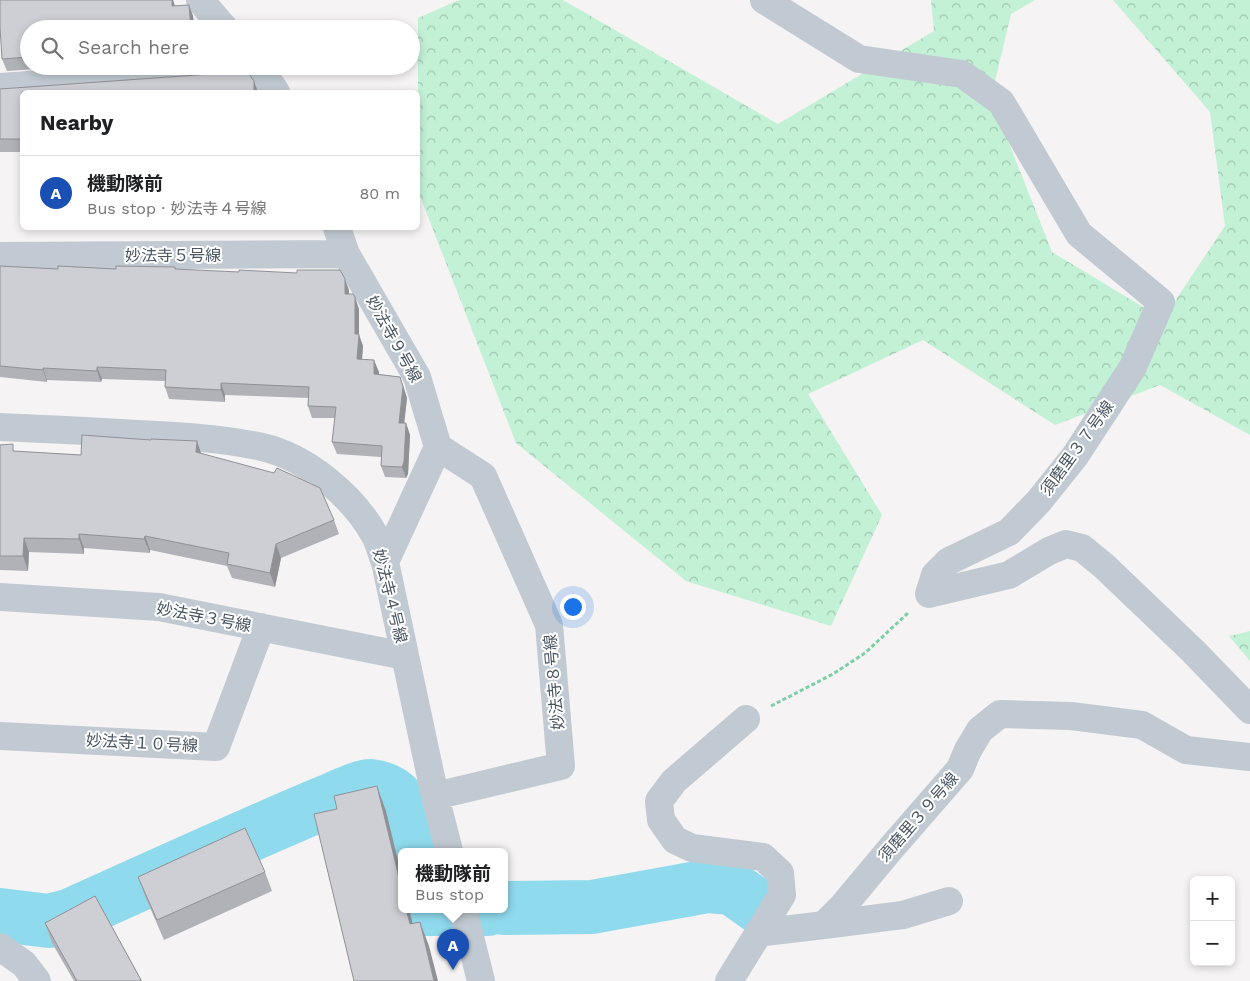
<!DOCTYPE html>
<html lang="en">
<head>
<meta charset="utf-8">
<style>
	body { margin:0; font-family:"Work Sans","Noto Sans JP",sans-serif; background:#f6f6f6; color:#202124 }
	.controls { position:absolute; right:15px; bottom:15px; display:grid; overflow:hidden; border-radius:8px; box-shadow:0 2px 8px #0003 }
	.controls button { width:45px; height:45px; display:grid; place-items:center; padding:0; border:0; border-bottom:1px solid #e0e0e0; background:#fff; color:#202124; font:25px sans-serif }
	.you { position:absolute; left:572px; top:606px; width:18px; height:18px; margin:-12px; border:4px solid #fff; border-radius:50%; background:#1a73e8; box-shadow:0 0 0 8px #1a73e833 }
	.badge { display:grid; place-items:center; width:32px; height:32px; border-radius:50%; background:#1a73e8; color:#fff; font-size:16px; font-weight:700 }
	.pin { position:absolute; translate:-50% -41px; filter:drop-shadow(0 1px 2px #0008) }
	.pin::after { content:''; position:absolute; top:26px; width:18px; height:15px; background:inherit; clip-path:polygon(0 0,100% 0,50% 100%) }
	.popup { position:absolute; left:398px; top:848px; width:110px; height:65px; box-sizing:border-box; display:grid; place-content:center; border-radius:8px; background:#fff; filter:drop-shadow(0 1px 4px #0005); font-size:16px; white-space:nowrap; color:#757577 }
	.popup b { font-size:19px; color:#202124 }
	.popup::after { content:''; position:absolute; left:50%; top:100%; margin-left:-10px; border:10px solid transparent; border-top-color:#fff }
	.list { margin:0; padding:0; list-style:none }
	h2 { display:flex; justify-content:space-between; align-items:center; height:65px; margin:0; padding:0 20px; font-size:21px }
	h2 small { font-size:16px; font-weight:400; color:#757577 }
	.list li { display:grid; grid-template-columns:32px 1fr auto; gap:15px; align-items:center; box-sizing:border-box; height:75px; padding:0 20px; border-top:1px solid #e0e0e0 }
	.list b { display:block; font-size:19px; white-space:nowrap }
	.list p { margin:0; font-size:16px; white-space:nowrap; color:#757577 }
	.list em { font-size:16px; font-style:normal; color:#757577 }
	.icon { flex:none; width:28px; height:28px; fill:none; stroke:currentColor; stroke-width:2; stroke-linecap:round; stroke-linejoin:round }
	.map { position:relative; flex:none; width:1250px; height:981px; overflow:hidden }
	.search { position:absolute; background:#fff; box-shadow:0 2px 8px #0003; left:20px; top:20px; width:400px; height:55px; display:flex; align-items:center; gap:12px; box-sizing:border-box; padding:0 18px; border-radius:28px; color:#757577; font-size:19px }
	.panel { position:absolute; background:#fff; box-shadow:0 2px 8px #0003; left:20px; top:90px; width:400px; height:140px; border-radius:8px }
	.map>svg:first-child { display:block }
</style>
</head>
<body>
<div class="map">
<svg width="1250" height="981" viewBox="0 0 1250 981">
	<defs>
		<pattern id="forest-crowns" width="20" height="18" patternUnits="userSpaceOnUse" patternTransform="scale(1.25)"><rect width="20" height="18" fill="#c3f1d5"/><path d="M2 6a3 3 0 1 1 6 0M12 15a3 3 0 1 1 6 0" fill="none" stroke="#a0c6b0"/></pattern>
	</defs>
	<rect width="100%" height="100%" fill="#f5f3f3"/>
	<!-- forest -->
	<path fill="url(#forest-crowns)" d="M 459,0 L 563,0 L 778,124 L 934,31 L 931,0 L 1035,0 L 1011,14 L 991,98 L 1052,252 L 1163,319 L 1225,226 L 1210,112 L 1113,0 L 1250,0 L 1250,435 L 1160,385 L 1055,425 L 923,340 L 808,394 L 882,515 L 831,626 L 686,581 L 516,443 L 418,191 L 418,18 Z
		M 1250,631 L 1250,661 L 1229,636 Z"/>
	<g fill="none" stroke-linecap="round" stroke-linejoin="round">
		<!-- river -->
		<path stroke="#90daee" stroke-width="54" d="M 504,908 L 592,907 L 708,886 L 732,888 L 759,907
			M 426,909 L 488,909
			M 0,915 L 49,921 L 69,916 C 154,878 238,839 324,803 C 332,800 363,785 370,786 C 409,791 407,820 414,851"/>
		<!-- path -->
		<path stroke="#7ad0a6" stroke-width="3" stroke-dasharray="4 2.5" stroke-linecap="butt" d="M 771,706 L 833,674 L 865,653 L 908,613"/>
		<!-- minor -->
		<path stroke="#c1cad2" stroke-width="28" d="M 200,0 L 225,29
			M 764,0 L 859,59 L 962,74 L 1001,102 L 1079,234 L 1161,302 L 1133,367 L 1075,456 L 1039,501 L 1009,532 L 949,561 L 935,575 L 929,594 L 1009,575 L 1049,551 L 1066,544 L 1082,548 L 1104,566 L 1193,651 L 1250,710
			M 258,66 L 276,92
			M 0,87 L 260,68
			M 337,228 L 346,254 L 417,377 L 438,447 L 385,562
			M 0,256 L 346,254
			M 0,427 C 46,429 91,431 137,434 C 179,436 221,438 262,447 C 306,457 352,495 374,534 C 379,542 381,553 385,562 L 435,796 L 449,851
			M 0,597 L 159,607 L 405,656
			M 0,736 L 216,747 L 261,627
			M 435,796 L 561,766 L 549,625 L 483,476 L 438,447
			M 463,909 L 481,981
			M 824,925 L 903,915 L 949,901
			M 758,933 L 824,925 L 842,907 L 893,846 L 960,769 L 968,750 L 980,730 L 1000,714 L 1071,716 L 1142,725 L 1186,750 L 1250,757
			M 0,947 L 24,964 L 37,981
			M 729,981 L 782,895 L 780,873 L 763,857 L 692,848 L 675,840 L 661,820 L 659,801 L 674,781 L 746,719"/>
	</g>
	<!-- wall -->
	<path fill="#b0b2b7" d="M 0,0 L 173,0 L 175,6 L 189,5 L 193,16 L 194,29 L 29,29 L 29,66 L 36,66 L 36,69 L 7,71 L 2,59 Z
		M 0,89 L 22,92 L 22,152 L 0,152 Z
		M 0,266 L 58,269 L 176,269 L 349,290 L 349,294 L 359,309 L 359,335 L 363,346 L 362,359 L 379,372 L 379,374 L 400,377 L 404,388 L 407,398 L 404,423 L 406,423 L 410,435 L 408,474 L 406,478 L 385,477 L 381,466 L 381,457 L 337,454 L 332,442 L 335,418 L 312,418 L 308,406 L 308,398 L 225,395 L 225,402 L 169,399 L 165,387 L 165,381 L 102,379 L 101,382 L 47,380 L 47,382 L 0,377 Z
		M 0,445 L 15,451 L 81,455 L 201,453 L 334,520 L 339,534 L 281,558 L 275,587 L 232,578 L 227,566 L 150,550 L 150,553 L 84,548 L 84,554 L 29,552 L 28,571 L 0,570 Z
		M 265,872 L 272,891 L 164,940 L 145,896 L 138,877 Z
		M 95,896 L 142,981 L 74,981 L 52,943 L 45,923 Z"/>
	<!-- shaded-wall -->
	<path fill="#909195" d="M 172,0 L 173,0 L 175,6 L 172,6 Z
		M 189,5 L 193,16 L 194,29 L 191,29 Z
		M 254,81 L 258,92 L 254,92 Z
		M 345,279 L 349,290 L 349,305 L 345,294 Z
		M 355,297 L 359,309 L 359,335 L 363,346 L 361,371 L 357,359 L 355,334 Z
		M 374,360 L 379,372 L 378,385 L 374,374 Z
		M 97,367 L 102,379 L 101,382 L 97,371 Z
		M 43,368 L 47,380 L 47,382 L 43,370 Z
		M 400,377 L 407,398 L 403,434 L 399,423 Z
		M 221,383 L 225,395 L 225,402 L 221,390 Z
		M 406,423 L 410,435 L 408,474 L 406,478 L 402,467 Z
		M 197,441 L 202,456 L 196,452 Z
		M 79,534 L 84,548 L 84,554 L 79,539 Z
		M 145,536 L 150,550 L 150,553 L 144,539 Z
		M 24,538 L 29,552 L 28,571 L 23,556 Z
		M 276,544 L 281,558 L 275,587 L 270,573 Z
		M 377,786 L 386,811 L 402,877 L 402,890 Z
		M 406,909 L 409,909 L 419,949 L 410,924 Z
		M 420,922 L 429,946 L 438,981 L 434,981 Z"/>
	<!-- building -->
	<path fill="#cdcfd5" stroke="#909195" d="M 0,0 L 172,0 L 172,6 L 189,5 L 191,29 L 136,29 L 135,27 L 98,29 L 98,26 L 58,29 L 29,29 L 29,57 L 2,59 L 0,27 Z
		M 211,74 L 249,74 L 254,81 L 254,92 L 22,92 L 22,139 L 0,139 L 0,89 Z
		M 0,266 L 58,269 L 58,266 L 116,269 L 116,266 L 175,267 L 175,269 L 239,272 L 239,270 L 297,273 L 297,270 L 340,270 L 345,279 L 345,294 L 353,294 L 355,297 L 355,334 L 359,334 L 357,359 L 374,360 L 374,374 L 400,377 L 403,387 L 399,423 L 406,423 L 404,462 L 402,467 L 381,466 L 382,446 L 332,442 L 336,407 L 308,406 L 309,387 L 221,383 L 221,390 L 165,387 L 166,370 L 97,367 L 97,371 L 43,368 L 43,370 L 0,366 Z
		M 82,435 L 151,440 L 151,439 L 197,441 L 196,452 L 274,473 L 277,468 L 320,488 L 334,520 L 276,544 L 270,573 L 227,564 L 229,553 L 145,536 L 144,539 L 79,534 L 79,539 L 24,538 L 23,556 L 0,556 L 0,445 L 13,444 L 13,451 L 81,455 Z
		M 377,786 L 402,890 L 402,909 L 406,909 L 410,924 L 420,922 L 434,981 L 354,981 L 314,814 L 337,809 L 334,796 Z
		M 245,828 L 265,872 L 157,920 L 138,877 Z
		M 95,896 L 141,980 L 140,981 L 77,981 L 45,923 Z"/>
	<g text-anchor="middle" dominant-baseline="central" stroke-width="4" stroke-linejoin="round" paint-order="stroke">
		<!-- street labels -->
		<g font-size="16" fill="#4a5661" stroke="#fff">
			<text x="173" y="255">妙法寺５号線</text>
			<text transform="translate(394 339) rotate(61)">妙法寺９号線</text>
			<text transform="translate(1077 448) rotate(-54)">須磨里３７号線</text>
			<text transform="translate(390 596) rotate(76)">妙法寺４号線</text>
			<text transform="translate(204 617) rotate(11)">妙法寺３号線</text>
			<text transform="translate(554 682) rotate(-95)">妙法寺８号線</text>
			<text transform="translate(142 743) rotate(3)">妙法寺１０号線</text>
			<text transform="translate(918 817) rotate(-49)">須磨里３９号線</text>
		</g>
	</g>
</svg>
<div class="controls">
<button>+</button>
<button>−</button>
</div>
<div class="you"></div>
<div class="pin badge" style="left:453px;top:970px;background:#1a4fb4">A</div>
<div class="popup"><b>機動隊前</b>Bus stop</div>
<div class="search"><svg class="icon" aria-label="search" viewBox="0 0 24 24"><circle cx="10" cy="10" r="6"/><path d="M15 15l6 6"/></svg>Search here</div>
<section class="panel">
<h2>Nearby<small></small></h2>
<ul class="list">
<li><span class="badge" style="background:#1a4fb4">A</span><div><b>機動隊前</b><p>Bus stop · 妙法寺４号線</p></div><em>80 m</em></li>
</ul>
</section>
</div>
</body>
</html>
